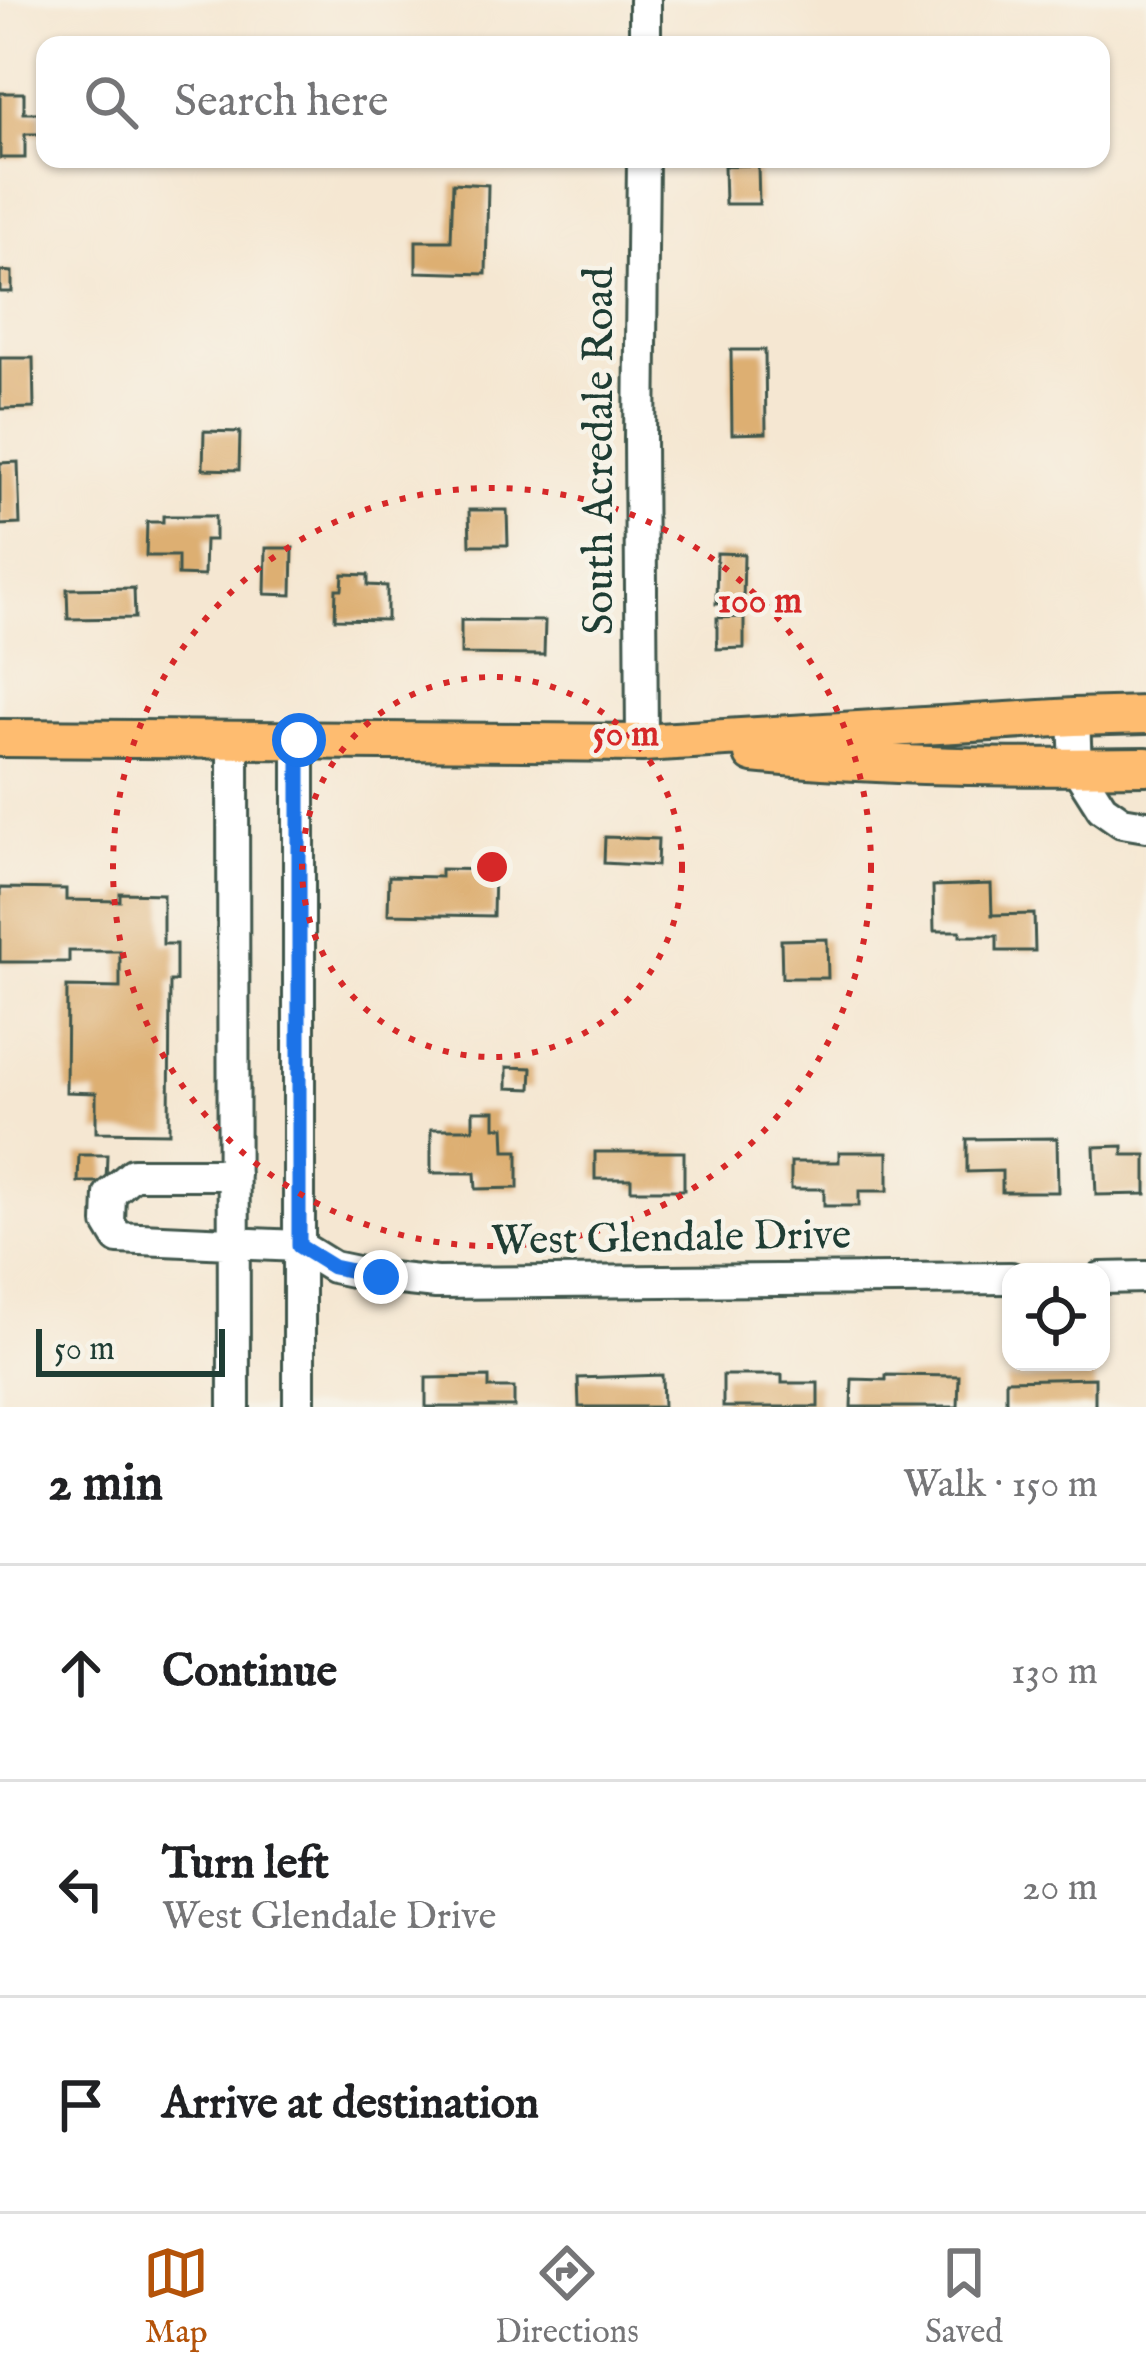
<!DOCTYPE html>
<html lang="en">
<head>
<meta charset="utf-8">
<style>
	body { margin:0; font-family:"IM FELL English",serif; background:#f2f2f2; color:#202124 }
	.controls { position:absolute; right:36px; bottom:36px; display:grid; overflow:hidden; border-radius:24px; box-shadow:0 3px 9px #0004 }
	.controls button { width:108px; height:108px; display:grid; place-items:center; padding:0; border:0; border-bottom:3px solid #e0e0e0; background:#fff; color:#202124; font:60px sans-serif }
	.scale { position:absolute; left:36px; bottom:30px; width:189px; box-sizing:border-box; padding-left:12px; border:6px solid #1f3d34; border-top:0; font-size:33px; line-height:42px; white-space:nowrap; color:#1f3d34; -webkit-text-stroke:9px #f7f3e8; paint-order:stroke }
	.stop { position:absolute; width:36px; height:36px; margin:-27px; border:9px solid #1a73e8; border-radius:50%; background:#fff }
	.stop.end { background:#1a73e8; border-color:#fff; box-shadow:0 3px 12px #0008 }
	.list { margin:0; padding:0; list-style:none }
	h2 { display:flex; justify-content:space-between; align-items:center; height:156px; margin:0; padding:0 48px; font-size:51px }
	h2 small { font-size:39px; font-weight:400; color:#757577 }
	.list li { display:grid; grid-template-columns:78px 1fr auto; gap:36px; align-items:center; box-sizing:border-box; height:216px; padding:0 48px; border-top:3px solid #e0e0e0 }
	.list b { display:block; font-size:45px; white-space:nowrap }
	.list p { margin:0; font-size:39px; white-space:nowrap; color:#757577 }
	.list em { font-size:39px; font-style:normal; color:#757577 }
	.icon { flex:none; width:66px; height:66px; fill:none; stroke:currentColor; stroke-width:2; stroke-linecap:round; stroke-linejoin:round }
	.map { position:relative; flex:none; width:1146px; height:1407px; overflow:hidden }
	.search { position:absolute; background:#fff; box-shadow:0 3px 9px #0004; left:36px; right:36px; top:36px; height:132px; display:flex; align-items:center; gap:30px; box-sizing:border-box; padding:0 42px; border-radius:24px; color:#757577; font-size:45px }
	.sheet { height:804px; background:#fff }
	nav { display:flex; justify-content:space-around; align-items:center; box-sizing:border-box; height:168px; border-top:3px solid #e0e0e0; background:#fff; font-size:33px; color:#757577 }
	nav a { display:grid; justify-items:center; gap:6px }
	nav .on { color:#b45309 }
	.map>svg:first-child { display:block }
</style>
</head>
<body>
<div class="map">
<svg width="1146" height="1407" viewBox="0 0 1146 1407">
	<rect width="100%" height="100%" fill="#f7f3e8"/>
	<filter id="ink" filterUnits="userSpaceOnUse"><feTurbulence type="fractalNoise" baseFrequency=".00833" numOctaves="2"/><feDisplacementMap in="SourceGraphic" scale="24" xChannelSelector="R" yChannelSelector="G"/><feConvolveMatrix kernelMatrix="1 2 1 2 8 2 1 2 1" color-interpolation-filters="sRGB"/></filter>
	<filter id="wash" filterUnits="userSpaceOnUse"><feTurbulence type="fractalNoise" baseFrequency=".004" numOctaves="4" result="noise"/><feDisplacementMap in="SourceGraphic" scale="48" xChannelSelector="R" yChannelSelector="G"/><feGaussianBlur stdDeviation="2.7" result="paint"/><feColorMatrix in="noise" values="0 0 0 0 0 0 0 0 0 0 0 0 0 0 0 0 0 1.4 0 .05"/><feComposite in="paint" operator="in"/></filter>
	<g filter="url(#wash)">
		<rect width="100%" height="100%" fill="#f5e7d2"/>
		<g id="blocks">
			<!-- building -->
			<path fill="#ddaf72" d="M 0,93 L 24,93 L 24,113 L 40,113 L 40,134 L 25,134 L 25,158 L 0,158 Z
				M 758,165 L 759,204 L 725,204 L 724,166 Z
				M 453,183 L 488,185 L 486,274 L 416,272 L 416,241 L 451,241 Z
				M 0,271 L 12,272 L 12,292 L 0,292 Z
				M 731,350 L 765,350 L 766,433 L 732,434 Z
				M 0,358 L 33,358 L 34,408 L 0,409 Z
				M 204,431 L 240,432 L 239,470 L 203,469 Z
				M 18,462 L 20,524 L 0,525 L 0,463 Z
				M 469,510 L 507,510 L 508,545 L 470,545 Z
				M 163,516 L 215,516 L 215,540 L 205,540 L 204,576 L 178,575 L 178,556 L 146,556 L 147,522 L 163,522 Z
				M 266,548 L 293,548 L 292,595 L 265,594 Z
				M 717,553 L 744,554 L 743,604 L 716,604 Z
				M 343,574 L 368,575 L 368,585 L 387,586 L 387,620 L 335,619 L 336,589 L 342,589 Z
				M 134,588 L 135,618 L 68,619 L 67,589 Z
				M 744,617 L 744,648 L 717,649 L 717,618 Z
				M 461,620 L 545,621 L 544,655 L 461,654 Z
				M 605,837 L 658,839 L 657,866 L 604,863 Z
				M 441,869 L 494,870 L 493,916 L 388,914 L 389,876 L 441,877 Z
				M 991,884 L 992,915 L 1034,914 L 1035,951 L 997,951 L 997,936 L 960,936 L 960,931 L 934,931 L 933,886 Z
				M 0,888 L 66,889 L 66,900 L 120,901 L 120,893 L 163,894 L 163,944 L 176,944 L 176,981 L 170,981 L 169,1133 L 96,1132 L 96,1093 L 66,1092 L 67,987 L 120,988 L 120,951 L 69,951 L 69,962 L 0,962 Z
				M 827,939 L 828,978 L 782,978 L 781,940 Z
				M 507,1067 L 532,1068 L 531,1089 L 507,1088 Z
				M 473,1111 L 495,1111 L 495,1127 L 504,1127 L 505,1151 L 518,1151 L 518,1188 L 476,1189 L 475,1173 L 431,1173 L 431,1129 L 473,1129 Z
				M 1057,1138 L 1058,1192 L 1002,1192 L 1002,1171 L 967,1172 L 967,1139 Z
				M 1123,1146 L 1123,1155 L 1146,1155 L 1146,1194 L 1096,1195 L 1094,1147 Z
				M 595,1152 L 684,1152 L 684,1190 L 631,1190 L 631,1179 L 595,1179 Z
				M 839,1152 L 888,1152 L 888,1191 L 859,1191 L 859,1206 L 824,1206 L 824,1189 L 791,1189 L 791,1162 L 839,1162 Z
				M 79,1155 L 107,1155 L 106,1182 L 78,1182 Z
				M 662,1375 L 663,1407 L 579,1407 L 578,1378 Z
				M 723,1375 L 782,1375 L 782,1383 L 818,1383 L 818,1407 L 723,1407 Z
				M 886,1375 L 959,1376 L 958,1407 L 851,1407 L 852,1379 L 886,1380 Z
				M 489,1377 L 489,1388 L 514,1388 L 514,1407 L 426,1407 L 426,1378 Z
				M 1095,1378 L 1095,1407 L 1006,1407 L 1006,1380 Z"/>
		</g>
	</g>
	<g filter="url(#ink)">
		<use href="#blocks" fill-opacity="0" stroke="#3f564c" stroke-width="3"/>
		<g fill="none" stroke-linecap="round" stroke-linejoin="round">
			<!-- minor casing -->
			<g stroke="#3f564c" stroke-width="36">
				<path id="minor" d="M 645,45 L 645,0
					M 1074,717 L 1076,767 L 1102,808 L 1122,822 L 1146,826
					M 233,740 L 234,1407
					M 299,740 L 299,1407
					M 642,743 L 640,438 L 643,159
					M 234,1174 L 133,1174 L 110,1194 L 109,1223 L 118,1238 L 299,1246 L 333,1267 L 381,1277 L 436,1283 L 1011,1278
					M 1101,1278 L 1146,1277"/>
			</g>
			<!-- major casing -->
			<g stroke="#3f564c" stroke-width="42">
				<path id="major" d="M 0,738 L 642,743 L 1074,717 L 1146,715
					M 753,754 C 884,767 1014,768 1146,766"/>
			</g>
			<!-- minor -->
			<use href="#minor" stroke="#fff" stroke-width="30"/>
			<!-- major -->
			<use href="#major" stroke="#febc70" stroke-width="36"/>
		</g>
	</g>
	<g fill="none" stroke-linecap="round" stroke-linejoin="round" filter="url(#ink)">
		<!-- route -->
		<path stroke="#1a73e8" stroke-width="15" d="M 299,740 L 299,1246 L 333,1267 L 381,1277"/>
	</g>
	<!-- distance rings -->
	<g fill="none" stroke="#d62828" stroke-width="6" stroke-dasharray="6 12">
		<circle cx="492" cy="867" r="190"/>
		<circle cx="492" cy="867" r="379"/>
	</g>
	<g text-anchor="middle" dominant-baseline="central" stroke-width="9" stroke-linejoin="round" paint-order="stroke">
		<!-- street labels -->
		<g font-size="42" fill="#1f3d34" stroke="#f7f3e8">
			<text transform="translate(600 451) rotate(-90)">South Acredale Road</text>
			<text transform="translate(671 1239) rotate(-1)">West Glendale Drive</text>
		</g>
	</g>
	<circle cx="492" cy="867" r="18" fill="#d62828" stroke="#f7f3e8" stroke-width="6"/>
	<g font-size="36" text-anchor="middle" font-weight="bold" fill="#d62828" stroke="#f7f3e8" stroke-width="9" stroke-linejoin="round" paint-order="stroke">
		<text x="760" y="612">100 m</text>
		<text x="626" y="745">50 m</text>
	</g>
</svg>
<div class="controls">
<button><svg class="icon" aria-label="locate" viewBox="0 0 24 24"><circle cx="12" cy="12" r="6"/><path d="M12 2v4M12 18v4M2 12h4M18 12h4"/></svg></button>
</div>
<div class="scale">50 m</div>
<div class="stop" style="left:299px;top:740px"></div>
<div class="stop end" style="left:381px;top:1277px"></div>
<div class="search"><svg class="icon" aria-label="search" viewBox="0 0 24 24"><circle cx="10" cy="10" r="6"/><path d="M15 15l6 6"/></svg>Search here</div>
</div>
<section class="sheet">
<h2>2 min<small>Walk · 150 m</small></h2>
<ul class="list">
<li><svg class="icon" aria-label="ahead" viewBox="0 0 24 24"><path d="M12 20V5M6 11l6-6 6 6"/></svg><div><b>Continue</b></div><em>130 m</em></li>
<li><svg class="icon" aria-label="left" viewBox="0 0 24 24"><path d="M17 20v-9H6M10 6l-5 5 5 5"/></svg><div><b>Turn left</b><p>West Glendale Drive</p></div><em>20 m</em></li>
<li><svg class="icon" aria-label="arrive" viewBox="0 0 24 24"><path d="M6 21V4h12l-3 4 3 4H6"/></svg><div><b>Arrive at destination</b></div></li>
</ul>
</section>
<nav>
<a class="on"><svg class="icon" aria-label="map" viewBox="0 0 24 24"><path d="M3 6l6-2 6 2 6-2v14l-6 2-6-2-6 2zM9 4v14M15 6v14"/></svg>Map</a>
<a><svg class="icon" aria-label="directions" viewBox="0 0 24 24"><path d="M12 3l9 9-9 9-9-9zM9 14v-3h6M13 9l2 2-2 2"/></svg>Directions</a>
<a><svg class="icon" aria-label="saved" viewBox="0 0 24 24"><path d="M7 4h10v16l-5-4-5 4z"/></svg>Saved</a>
</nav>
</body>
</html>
